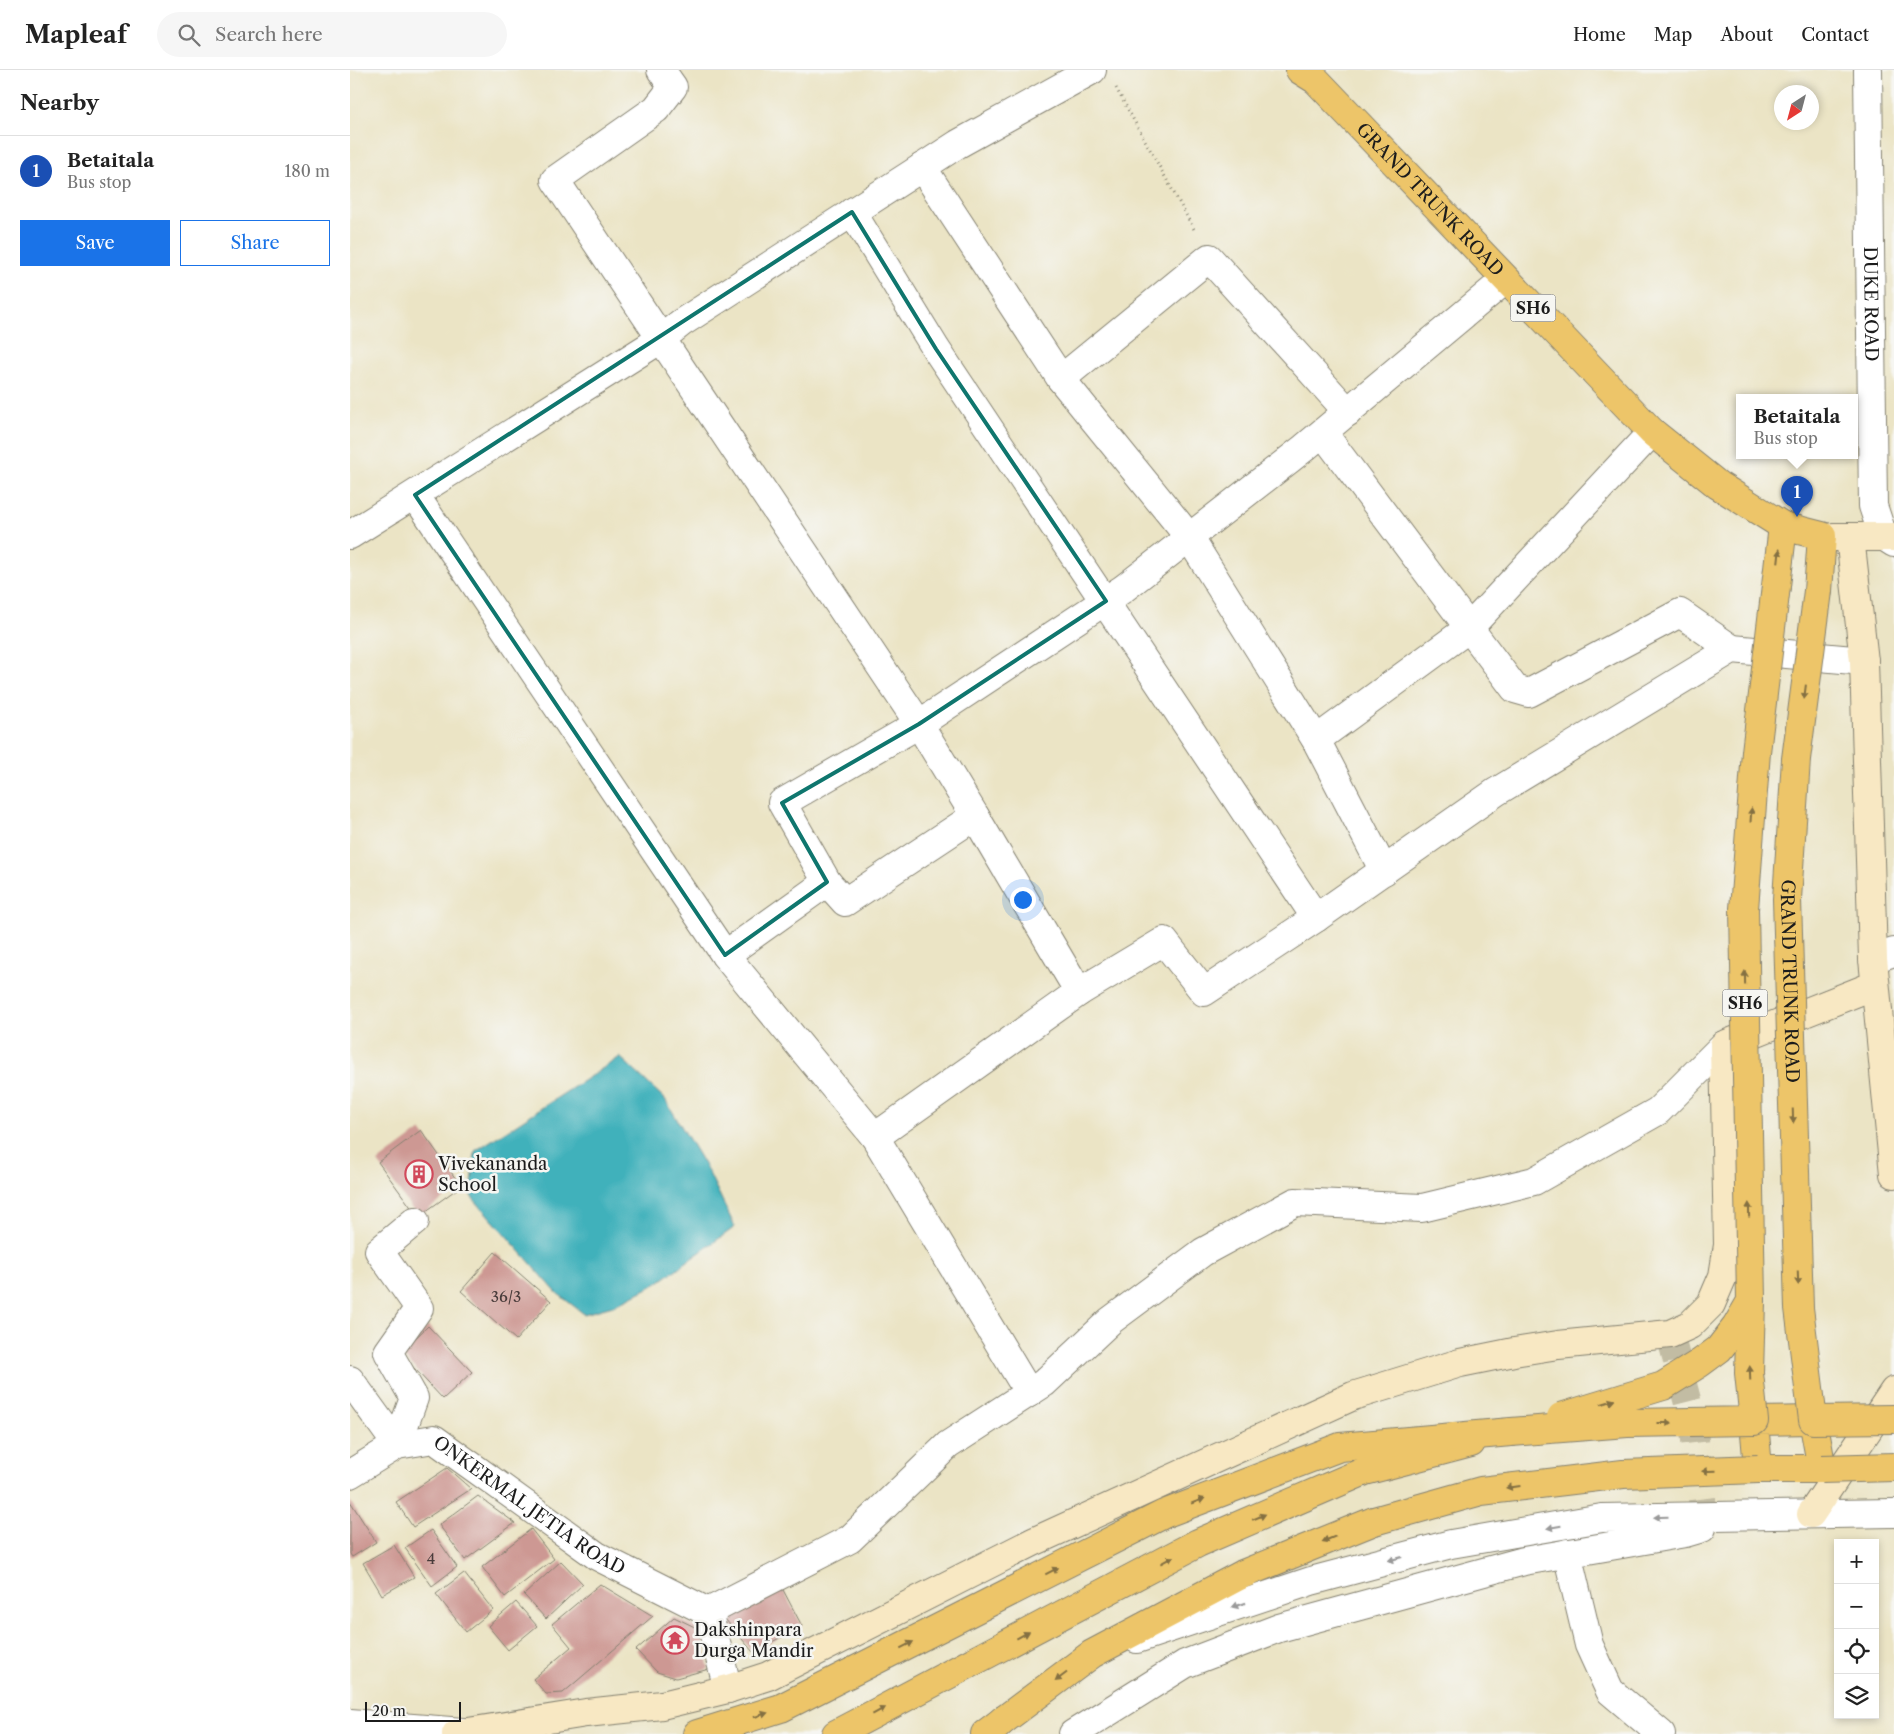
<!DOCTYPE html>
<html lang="en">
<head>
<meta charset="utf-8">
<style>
	body { margin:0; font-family:"Libre Caslon Text",serif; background:#f6f6f6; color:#222 }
	.controls { position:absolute; right:15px; bottom:15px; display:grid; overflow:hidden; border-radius:0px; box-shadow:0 2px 8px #0003 }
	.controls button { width:45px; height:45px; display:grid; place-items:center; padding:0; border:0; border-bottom:1px solid #e0e0e0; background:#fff; color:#222; font:25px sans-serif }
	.compass { position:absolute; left:1424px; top:15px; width:45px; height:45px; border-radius:50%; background:#fff; box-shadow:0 2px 8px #0003; rotate:216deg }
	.scale { position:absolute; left:15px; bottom:12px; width:96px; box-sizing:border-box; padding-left:5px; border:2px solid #1c1c1c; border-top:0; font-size:14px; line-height:18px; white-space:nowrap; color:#1c1c1c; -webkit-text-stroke:4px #f6f6f2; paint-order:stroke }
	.you { position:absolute; left:672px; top:829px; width:18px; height:18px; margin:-12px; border:4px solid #fff; border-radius:50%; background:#1a73e8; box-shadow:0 0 0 8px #1a73e833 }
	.badge { display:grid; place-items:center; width:32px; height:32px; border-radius:50%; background:#1a73e8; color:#fff; font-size:16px; font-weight:700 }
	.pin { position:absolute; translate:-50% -41px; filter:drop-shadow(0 1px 2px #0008) }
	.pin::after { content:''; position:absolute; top:26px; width:18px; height:15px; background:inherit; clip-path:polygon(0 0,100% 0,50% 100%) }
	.popup { position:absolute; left:1386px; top:324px; width:122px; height:65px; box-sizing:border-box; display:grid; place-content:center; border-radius:0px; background:#fff; filter:drop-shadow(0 1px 4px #0005); font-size:16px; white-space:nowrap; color:#767676 }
	.popup b { font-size:19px; color:#222 }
	.popup::after { content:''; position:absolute; left:50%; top:100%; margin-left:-10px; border:10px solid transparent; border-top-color:#fff }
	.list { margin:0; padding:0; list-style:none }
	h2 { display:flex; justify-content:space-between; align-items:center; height:65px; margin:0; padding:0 20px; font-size:21px }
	h2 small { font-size:16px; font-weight:400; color:#767676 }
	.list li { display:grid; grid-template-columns:32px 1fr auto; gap:15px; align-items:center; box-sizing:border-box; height:70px; padding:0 20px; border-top:1px solid #e0e0e0 }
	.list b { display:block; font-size:19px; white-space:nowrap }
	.list p { margin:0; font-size:16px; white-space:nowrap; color:#767676 }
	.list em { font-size:16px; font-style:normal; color:#767676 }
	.actions { display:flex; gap:10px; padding:15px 20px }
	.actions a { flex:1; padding:11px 0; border:1px solid #1a73e8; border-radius:0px; text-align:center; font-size:18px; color:#1a73e8 }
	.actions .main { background:#1a73e8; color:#fff }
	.icon { flex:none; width:28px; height:28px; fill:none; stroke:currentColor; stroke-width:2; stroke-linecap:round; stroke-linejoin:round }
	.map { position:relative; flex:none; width:1544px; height:1664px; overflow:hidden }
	header { display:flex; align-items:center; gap:30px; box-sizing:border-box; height:70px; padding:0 25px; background:#fff; border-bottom:1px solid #e0e0e0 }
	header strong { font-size:24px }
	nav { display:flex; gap:28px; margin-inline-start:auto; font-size:18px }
	.search { width:350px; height:45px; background:#f6f6f6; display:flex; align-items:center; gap:12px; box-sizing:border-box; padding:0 18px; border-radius:28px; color:#767676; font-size:19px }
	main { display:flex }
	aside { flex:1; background:#fff }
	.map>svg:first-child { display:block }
</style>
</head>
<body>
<header>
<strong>Mapleaf</strong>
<div class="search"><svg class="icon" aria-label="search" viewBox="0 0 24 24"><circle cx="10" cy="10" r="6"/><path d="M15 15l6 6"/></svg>Search here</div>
<nav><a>Home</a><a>Map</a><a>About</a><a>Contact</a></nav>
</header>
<main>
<aside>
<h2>Nearby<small></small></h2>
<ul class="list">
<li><span class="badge" style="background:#1a4fb4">1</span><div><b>Betaitala</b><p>Bus stop</p></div><em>180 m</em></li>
</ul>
<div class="actions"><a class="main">Save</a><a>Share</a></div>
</aside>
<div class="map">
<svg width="1544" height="1664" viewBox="0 0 1544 1664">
	<rect width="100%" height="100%" fill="#f6f6f2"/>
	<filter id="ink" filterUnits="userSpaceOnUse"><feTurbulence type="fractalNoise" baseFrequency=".02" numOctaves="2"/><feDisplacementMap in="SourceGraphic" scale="10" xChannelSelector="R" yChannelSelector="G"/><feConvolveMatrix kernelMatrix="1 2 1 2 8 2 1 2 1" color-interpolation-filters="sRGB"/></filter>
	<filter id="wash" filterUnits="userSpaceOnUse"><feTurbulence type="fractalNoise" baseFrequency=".0096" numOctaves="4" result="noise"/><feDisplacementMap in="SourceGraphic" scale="20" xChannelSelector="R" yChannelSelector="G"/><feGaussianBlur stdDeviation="1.12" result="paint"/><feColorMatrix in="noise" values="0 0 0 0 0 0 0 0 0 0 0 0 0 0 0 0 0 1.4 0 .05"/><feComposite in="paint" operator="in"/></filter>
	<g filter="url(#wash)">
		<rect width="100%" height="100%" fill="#ebe4c5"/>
		<!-- water -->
		<path fill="#41b1bb" stroke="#2e666c" d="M 270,987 L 315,1029 L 358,1101 L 385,1157 L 306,1214 L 263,1236 L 234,1244 L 207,1223 L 121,1126 L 125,1081 Z"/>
		<g id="blocks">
			<!-- building -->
			<path fill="#cd9893" d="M 71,1060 L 111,1116 L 68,1147 L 28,1092 Z
				M 145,1182 L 201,1231 L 166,1270 L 111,1221 Z
				M 78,1256 L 122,1302 L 93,1329 L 50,1283 Z
				M 97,1398 L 121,1419 L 63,1457 L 46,1432 Z
				M 128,1426 L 165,1453 L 115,1490 L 89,1455 Z
				M 0,1431 L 26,1472 L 2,1487 L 0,1484 Z
				M 181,1459 L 204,1489 L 155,1527 L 132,1497 Z
				M 81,1460 L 107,1497 L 82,1516 L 55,1478 Z
				M 44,1475 L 64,1507 L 32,1525 L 13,1493 Z
				M 211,1491 L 233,1514 L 196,1549 L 174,1525 Z
				M 114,1503 L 143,1540 L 116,1562 L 86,1524 Z
				M 250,1514 L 303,1546 L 213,1623 L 196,1624 L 183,1609 L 221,1577 L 202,1554 Z
				M 432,1518 L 452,1556 L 403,1582 L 375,1549 Z
				M 166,1532 L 187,1556 L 158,1580 L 138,1556 Z
				M 324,1547 L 351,1560 L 359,1599 L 326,1608 L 307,1602 L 286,1580 Z"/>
		</g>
	</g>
	<g filter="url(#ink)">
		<use href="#blocks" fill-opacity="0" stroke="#848070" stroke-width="1"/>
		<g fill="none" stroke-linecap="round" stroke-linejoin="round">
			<!-- street-tunnel -->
			<path stroke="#c2bca3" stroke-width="28" stroke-dasharray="28 14" stroke-linecap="butt" d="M 1320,1264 L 1343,1353 L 1354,1446"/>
			<!-- street casing -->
			<g stroke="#848070" stroke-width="30">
				<g id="street">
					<path d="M 311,0 L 323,17 L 306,39 L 205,110 L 569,654 L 625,746 L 495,832 L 477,812"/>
					<path id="s1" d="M 1518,0 L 1523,436 L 1533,466 L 1544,473"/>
					<path d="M 572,97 L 711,309 L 839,467 L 966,670 L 1034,801"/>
					<path d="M 502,142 L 586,279 L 966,848"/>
					<path d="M 711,309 L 859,188 L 998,342"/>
					<path d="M 973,363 L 1165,619 L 1179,623 L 1330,543 L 1382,579"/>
					<path d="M 65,425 L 375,885 L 525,1067 L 679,1323"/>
					<path d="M 0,465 L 311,269 L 331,253 L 608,74 L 742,0"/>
					<path d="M 966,670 L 1119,558 L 1302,362"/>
					<path d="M 625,746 L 729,922"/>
					<path d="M 375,885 L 477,812 L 432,733 L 569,654 L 773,519 L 954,378 L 1155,210"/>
					<path d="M 1523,889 L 1544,882"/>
					<path d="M 525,1067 L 729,922 L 814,871 L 854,922 L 966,848 L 1146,722 L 1382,579 L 1514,591"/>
					<path d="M 0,1310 L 47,1375"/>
					<path d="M 47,1375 L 64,1328 L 38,1282 L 69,1238 L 29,1181 L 65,1151"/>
					<path id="s2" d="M 0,1404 L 47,1375 L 84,1369 L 247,1486 L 358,1542"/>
					<path d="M 1217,1483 L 1239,1575 L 1260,1621 L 1311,1664"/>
					<path d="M 358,1542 L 500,1469 L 598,1375 L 694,1313 L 760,1251 L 853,1182 L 945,1132 L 1072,1138 L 1184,1111 L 1308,1041 L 1374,975"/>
					<path d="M 358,1542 L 378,1619"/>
					<path d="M 787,1569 L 961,1511 L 1101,1474 L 1252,1448 L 1544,1443"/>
					<path d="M 0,1653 L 113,1662"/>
					<path d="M 723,1664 L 835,1594 L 929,1558 L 1174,1491 L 1335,1463 L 1352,1458"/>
				</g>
			</g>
			<!-- secondary casing -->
			<g stroke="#848070" stroke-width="30">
				<path id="secondary" d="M 1483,467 L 1544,467
					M 1500,467 L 1514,591 L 1523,889 L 1544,1104
					M 1461,1444 L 1544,1321
					M 106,1664 L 236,1643 L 312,1635 L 378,1619 L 418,1606 L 683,1472 L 1003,1326 L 1110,1293 L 1164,1282 L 1208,1275 L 1320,1264 L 1340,1255 L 1361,1234 L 1373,1206 L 1378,1175 L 1374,975 L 1525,915"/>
			</g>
			<!-- primary casing -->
			<g stroke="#848070" stroke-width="30">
				<g id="primary">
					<path id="s3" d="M 950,0 L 966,10 L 1302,362 L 1368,415 L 1433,456 L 1472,466 L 1468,521"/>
					<path d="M 1426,516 L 1433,456"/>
					<path d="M 1463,1350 L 1472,1399 L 1408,1399 L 1404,1351 Z"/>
					<path d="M 486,1664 L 848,1473 L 1015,1401 L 1121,1373"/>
					<path d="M 635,1664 L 742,1584 L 893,1504 L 1024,1451"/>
				</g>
			</g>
			<!-- highway casing -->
			<g stroke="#848070" stroke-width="30">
				<path id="highway" d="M 347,1664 L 431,1638 L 814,1444 L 990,1377 L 1161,1362
					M 639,1664 L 653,1650"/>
			</g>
			<!-- path -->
			<path stroke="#848070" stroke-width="3" stroke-dasharray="1 4" stroke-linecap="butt" d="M 766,18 L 845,161"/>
			<!-- street -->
			<use href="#street" stroke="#fff" stroke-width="28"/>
			<!-- secondary -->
			<use href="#secondary" stroke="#f8e8c3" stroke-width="28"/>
			<!-- primary -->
			<use href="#primary" stroke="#edc569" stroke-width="28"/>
			<!-- highway -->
			<use href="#highway" stroke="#edc569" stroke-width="28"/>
			<!-- primary-bridge casing -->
			<g stroke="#848070" stroke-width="30" stroke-linecap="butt">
				<g id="primary-bridge">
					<path id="s4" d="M 1468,521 L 1446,689 L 1437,829 L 1449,1238 L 1463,1350 L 1544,1349"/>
					<path d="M 1211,1347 L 1313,1316 L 1350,1293 L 1369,1279 L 1386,1257 L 1400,1233"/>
					<path d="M 1161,1362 L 1277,1353 L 1404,1351 L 1399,1303 L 1401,1231 L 1394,839 L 1406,682 L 1426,516"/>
					<path d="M 1472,1399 L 1544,1397"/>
					<path d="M 1024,1451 L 1131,1421 L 1273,1404 L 1408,1399"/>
				</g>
			</g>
			<!-- primary-bridge -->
			<use href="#primary-bridge" stroke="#edc569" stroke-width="28"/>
		</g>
		<!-- one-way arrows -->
		<defs><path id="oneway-solid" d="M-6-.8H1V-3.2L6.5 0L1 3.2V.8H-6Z" transform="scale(1.25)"/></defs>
		<g fill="#847042">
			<use href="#oneway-solid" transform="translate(1429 486) rotate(-84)"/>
			<use href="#oneway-solid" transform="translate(1455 622) rotate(97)"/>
			<use href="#oneway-solid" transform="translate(1401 745) rotate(-86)"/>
			<use href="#oneway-solid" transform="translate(1395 908) rotate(-91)"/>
			<use href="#oneway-solid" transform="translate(1443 1046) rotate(88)"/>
			<use href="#oneway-solid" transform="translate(1399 1140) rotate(-91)"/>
			<use href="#oneway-solid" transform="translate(1448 1208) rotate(88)"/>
			<use href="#oneway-solid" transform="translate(1400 1303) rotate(-92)"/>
			<use href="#oneway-solid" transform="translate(1258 1332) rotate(-17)"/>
			<use href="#oneway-solid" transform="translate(1315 1353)"/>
			<use href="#oneway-solid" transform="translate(1359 1401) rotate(178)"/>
			<use href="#oneway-solid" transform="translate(1163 1417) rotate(173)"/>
			<use href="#oneway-solid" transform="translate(848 1431) rotate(-21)"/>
			<use href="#oneway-solid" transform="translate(909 1447) rotate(-23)"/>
			<use href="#oneway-solid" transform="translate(979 1469) rotate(158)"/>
			<use href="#oneway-solid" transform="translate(817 1490) rotate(-28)"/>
			<use href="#oneway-solid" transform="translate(702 1501) rotate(-27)"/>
			<use href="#oneway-solid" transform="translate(673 1565) rotate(-28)"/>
			<use href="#oneway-solid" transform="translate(557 1575) rotate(-27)"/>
			<use href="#oneway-solid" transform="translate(711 1607) rotate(143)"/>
			<use href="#oneway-solid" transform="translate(529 1641) rotate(-28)"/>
			<use href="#oneway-solid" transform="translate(411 1645) rotate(-17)"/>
		</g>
		<g fill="#999">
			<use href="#oneway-solid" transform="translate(1311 1447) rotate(179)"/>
			<use href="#oneway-solid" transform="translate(1204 1457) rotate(170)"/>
			<use href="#oneway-solid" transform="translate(1045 1489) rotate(165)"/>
			<use href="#oneway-solid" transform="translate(889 1535) rotate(162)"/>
		</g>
	</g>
	<!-- marked area -->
	<path fill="none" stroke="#0f766e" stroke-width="4" stroke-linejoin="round" d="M 502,142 L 586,279 L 756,531 L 569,654 L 432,733 L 477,812 L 375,885 L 65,425 Z"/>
	<!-- icons -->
	<defs>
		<g id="building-ring" transform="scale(1.4375)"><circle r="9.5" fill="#f6f6f2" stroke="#d1495b" stroke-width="1.5"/><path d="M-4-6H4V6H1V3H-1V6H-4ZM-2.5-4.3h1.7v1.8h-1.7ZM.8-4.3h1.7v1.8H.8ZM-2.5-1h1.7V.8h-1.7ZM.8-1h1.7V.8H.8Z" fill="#d1495b"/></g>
		<g id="temple-ring" transform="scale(1.4375)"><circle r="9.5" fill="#f6f6f2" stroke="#d1495b" stroke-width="1.5"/><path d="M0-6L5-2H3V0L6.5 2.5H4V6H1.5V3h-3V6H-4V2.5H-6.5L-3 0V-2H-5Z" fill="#d1495b"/></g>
	</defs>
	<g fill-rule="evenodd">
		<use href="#building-ring" x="69" y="1104"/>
		<use href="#temple-ring" x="325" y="1570"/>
	</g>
	<g text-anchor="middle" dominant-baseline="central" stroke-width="5" stroke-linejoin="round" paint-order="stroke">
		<!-- number labels -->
		<g font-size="15" fill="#483b3a">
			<text x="156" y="1226">36/3</text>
			<text x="81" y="1488">4</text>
		</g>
		<!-- shield labels -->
		<g fill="#f6f6f2" stroke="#5d5d5c" stroke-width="1">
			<rect x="1160.5" y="224.5" width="45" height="27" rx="4"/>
			<rect x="1372.5" y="919.5" width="45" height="27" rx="4"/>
		</g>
		<g font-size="16" font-weight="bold" fill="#1c1c1c">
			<text x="1183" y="238">SH6</text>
			<text x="1395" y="933">SH6</text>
		</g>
		<!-- street labels -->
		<g font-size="18" fill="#1c1c1c" stroke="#f6f6f2">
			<text stroke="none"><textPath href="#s3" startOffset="184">GRAND TRUNK ROAD</textPath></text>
			<text stroke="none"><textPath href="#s1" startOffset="234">DUKE ROAD</textPath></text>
			<text stroke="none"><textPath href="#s4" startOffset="392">GRAND TRUNK ROAD</textPath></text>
			<text stroke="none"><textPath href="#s2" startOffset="209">ONKERMAL JETIA ROAD</textPath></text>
		</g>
		<!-- poi labels -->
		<g font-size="18" fill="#1c1c1c" stroke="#f6f6f2" text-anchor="start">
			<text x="88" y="1094">Vivekananda<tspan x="88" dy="21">School</tspan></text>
			<text x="344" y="1560">Dakshinpara<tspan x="344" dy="21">Durga Mandir</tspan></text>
		</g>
	</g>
</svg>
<div class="controls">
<button>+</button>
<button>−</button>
<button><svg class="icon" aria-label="locate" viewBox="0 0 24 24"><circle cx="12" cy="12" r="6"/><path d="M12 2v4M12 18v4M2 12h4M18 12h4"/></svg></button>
<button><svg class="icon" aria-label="layers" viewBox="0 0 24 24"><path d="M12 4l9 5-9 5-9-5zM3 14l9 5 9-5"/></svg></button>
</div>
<svg class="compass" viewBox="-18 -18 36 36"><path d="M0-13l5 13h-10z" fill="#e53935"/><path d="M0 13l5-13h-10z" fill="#767676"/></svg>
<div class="scale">20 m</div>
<div class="you"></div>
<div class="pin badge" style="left:1447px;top:447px;background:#1a4fb4">1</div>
<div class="popup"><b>Betaitala</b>Bus stop</div>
</div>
</main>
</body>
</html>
